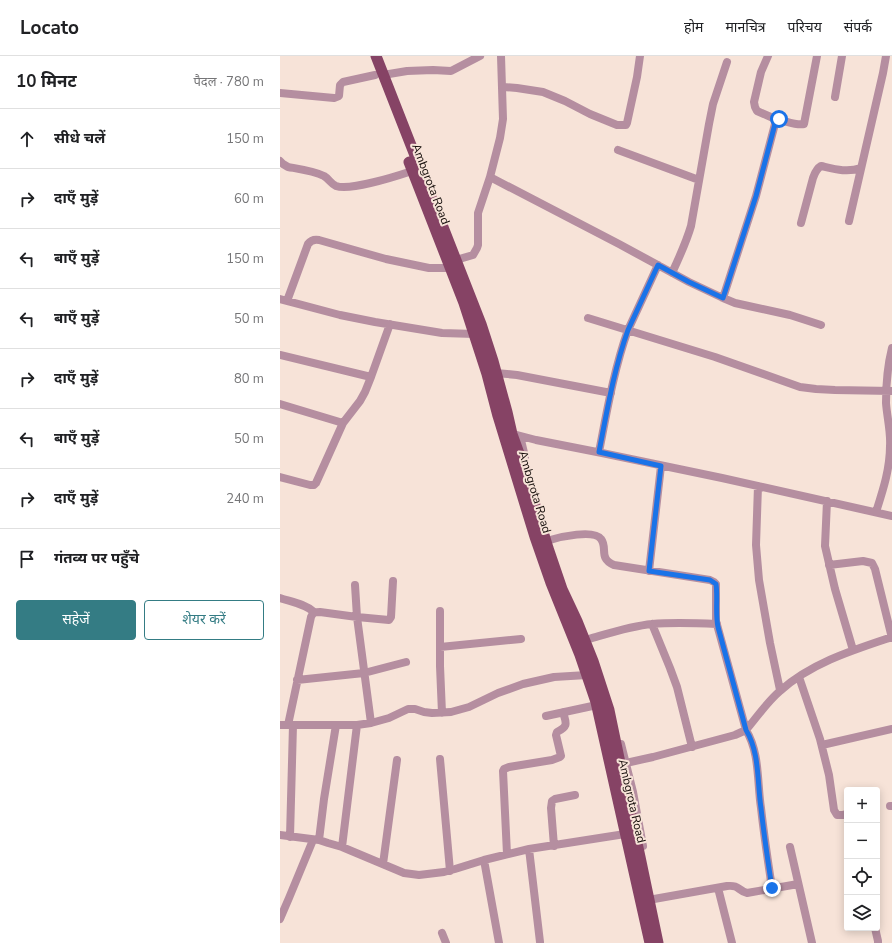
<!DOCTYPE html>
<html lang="hi">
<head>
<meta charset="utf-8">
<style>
	body { margin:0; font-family:"Nunito Sans","Noto Sans Devanagari",sans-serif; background:#f6f6f6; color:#202124 }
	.controls { position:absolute; right:12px; bottom:12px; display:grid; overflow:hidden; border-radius:4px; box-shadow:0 2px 10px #0003 }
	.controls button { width:36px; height:36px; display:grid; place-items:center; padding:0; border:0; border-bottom:1px solid #e0e0e0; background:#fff; color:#202124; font:20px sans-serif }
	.stop { position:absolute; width:12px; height:12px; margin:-9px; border:3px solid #1a73e8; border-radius:50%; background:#fff }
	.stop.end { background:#1a73e8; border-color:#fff; box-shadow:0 1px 4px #0008 }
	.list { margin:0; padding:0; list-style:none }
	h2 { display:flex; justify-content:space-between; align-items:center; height:52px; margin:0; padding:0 16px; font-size:17px }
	h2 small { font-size:13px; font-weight:400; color:#757577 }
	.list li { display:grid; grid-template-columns:26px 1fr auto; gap:12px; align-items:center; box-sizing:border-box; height:60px; padding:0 16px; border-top:1px solid #e0e0e0 }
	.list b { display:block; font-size:15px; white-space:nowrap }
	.list em { font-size:13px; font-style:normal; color:#757577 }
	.actions { display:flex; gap:8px; padding:12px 16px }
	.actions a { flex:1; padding:9px 0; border:1px solid #347c84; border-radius:4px; text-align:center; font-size:14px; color:#347c84 }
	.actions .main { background:#347c84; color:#fff }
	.icon { flex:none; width:22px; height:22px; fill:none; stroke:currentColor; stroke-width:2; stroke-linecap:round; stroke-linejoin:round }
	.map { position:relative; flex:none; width:612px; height:887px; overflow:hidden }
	header { display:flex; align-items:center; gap:24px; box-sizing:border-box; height:56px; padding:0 20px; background:#fff; border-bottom:1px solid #e0e0e0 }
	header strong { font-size:19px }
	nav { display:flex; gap:22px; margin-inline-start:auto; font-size:14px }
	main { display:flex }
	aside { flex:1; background:#fff }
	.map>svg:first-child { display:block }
</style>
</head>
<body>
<header>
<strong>Locato</strong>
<nav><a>होम</a><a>मानचित्र</a><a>परिचय</a><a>संपर्क</a></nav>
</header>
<main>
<aside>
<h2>10 मिनट<small>पैदल · 780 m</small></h2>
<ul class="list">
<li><svg class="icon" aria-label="ahead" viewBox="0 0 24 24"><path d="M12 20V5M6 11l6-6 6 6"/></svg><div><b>सीधे चलें</b></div><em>150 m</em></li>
<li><svg class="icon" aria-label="right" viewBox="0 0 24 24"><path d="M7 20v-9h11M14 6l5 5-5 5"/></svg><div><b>दाएँ मुड़ें</b></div><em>60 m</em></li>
<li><svg class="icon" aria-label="left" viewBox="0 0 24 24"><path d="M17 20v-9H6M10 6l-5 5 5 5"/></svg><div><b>बाएँ मुड़ें</b></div><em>150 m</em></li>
<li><svg class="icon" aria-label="left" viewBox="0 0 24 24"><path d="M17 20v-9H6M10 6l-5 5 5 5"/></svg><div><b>बाएँ मुड़ें</b></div><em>50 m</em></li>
<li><svg class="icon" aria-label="right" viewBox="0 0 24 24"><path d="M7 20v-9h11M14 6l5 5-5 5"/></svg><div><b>दाएँ मुड़ें</b></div><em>80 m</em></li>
<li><svg class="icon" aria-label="left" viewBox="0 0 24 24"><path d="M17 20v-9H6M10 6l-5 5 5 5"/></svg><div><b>बाएँ मुड़ें</b></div><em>50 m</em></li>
<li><svg class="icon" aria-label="right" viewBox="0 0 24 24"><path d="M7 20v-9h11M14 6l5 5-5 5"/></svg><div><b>दाएँ मुड़ें</b></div><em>240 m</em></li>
<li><svg class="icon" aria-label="arrive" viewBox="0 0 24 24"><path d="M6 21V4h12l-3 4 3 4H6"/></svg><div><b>गंतव्य पर पहुँचे</b></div></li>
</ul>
<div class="actions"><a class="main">सहेजें</a><a>शेयर करें</a></div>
</aside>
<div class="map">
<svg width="612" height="887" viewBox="0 0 612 887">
	<rect width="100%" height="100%" fill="#f7e3d8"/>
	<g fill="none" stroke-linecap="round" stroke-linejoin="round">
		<!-- minor -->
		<path stroke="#b58ea0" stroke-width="8" d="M 103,19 L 127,15 L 153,14 L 171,15 L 200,0
			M 223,31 L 237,32 L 263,36 L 285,45 L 310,58 L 337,69 L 346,69 L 347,67 L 357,21 L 360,0
			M 0,37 L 54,42 L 59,40 L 60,29 L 63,26 L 95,19
			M 555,41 L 562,0
			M 495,63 C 504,64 516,70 524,68 L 537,0
			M 338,94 L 419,124
			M 0,105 L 3,108 L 8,111 C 19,113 34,115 44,120 C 49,123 51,128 56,130 C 70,135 117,120 132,115
			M 210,121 L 339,188 L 409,226 L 443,242 L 455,247 L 510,259 L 541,269
			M 569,165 L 603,17 L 606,0
			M 521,167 L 533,122 C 535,117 536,113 541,110 C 554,113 567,117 581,112
			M 176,204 L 193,199 L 197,192 L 198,189 L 198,157 L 210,121 L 220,82 L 223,63 L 221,0
			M 392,217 C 399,202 406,187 411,170 L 429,68 L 433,48 L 447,6
			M 443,242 L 476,140 L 495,68 L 495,63 L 493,62 L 477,55 L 475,51 L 474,46 L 481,16 L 488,0
			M 0,243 L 60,259 L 95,266 L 162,277 L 195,278
			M 7,245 L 28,188 C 31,184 34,183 39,184 L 106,203 L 149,212 L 171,212
			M 308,262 L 435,301 L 520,331 L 536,333 L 555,334 L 612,335
			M 0,299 L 91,321
			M 216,317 L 237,319 L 331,337
			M 0,348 L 63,367
			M 237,379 L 256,384 L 322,397 L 442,422 L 612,460
			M 240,380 L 245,401
			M 319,396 C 327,355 334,313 348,274 L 378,209
			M 0,421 L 30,429 L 34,429 L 36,427 L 63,367 L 80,345 L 85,336 L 91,321 L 110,268
			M 478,430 L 476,489 L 479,524 L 490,587 L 500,634
			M 547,445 L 545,490 L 555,533 L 573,594
			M 596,456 C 603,434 610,413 610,390 C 611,376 607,361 606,347 C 606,330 608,308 612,292
			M 270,484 C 280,481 314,473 321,483 C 328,492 318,502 334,509 L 430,524 L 434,526 L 436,528 L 436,565 L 466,674 C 480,697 477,726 481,752 C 484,779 488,806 492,832
			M 549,509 L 583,505 L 592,507 L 595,513 L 612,582
			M 369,515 L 381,410
			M 75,529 L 77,561 L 91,667
			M 0,542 C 12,546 25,548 34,556
			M 160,555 L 160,610 L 162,657
			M 372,568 L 390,612 L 397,631 L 412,691
			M 309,583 C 330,577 351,570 372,568 C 394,566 416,567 437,568
			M 160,591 L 241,583
			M 519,621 L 540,683 L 549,719 L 554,754 L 557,759 L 563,759 L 567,758
			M 17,624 L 84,617 L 126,606
			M 266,660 L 317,649
			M 0,669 L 77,669 L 91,667 L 109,662 L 128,653 L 135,653 L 144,656 L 152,657 L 171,656 L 189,651 L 218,637 L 243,628 L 274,621 L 307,619
			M 8,669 L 31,561 C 33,556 36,556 40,556 L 77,561 L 109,564 L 111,561 L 113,525
			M 341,688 L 353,736 L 363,790
			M 542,689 L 612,673
			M 160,703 L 167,781 L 170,815
			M 346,707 L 373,701 L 455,679 L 466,674 C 477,661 487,646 500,635 C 531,607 573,594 612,581
			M 610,750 L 612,750
			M 0,779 L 39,784 L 48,787 L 62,791 L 124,817 L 139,819 L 164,816 L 175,813 L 204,804 L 249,793 L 345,778
			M 10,781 L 13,669
			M 39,784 L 44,743 L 56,669
			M 274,790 L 271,752 L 272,745 L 275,743 L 295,739
			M 62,791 L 77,669
			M 510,791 L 532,887
			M 249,793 L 260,886
			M 227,798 L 223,715 L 224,713 L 229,711 L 272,704 L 280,701 L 281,700 L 276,679 L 277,676 C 289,670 286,667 283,656
			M 204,804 L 219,887
			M 103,808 L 117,704
			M 438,832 L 452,887
			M 374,843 L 447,830 C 460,829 457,834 467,837 L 518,828
			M 0,863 L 9,842 L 33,784
			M 595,872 L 598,885 L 598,887
			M 162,877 L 166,887"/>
		<!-- major -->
		<path stroke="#864365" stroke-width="11" d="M 96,0 L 201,268 L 213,305 L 227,356 L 232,378 L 241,403 L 268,492 L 282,533 L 297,565 L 313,605 L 329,654 L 345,731 L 360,801 L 378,887
			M 129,106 L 184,247 L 207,318 L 218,360 L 255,481 L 271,527 L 300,599 L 316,646 L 370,887"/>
	</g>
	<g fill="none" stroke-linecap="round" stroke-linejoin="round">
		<!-- route -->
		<path stroke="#1a73e8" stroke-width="5" d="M 492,832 C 488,806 484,779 481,752 C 477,726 480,697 466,674 L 438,571 C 435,557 438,542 436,528 L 430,524 L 369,515 L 381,410 L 319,396 C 327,355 334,313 348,274 L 378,209 L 409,226 L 443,242 L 476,140 L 495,68 L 494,63 L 499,63"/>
	</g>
	<g text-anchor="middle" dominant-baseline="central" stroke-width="4" stroke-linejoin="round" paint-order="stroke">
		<!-- street labels -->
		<g font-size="12" fill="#130c09" stroke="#f7e3d8">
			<text transform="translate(151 128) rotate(69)">Ambgrota Road</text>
			<text transform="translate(255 436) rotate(73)">Ambgrota Road</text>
			<text transform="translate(352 745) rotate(77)">Ambgrota Road</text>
		</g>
	</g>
</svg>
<div class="controls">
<button>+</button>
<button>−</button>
<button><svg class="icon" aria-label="locate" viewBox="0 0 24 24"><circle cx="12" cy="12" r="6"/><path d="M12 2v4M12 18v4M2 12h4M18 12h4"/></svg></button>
<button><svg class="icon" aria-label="layers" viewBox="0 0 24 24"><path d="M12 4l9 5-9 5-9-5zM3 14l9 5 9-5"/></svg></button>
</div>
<div class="stop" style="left:499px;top:63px"></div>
<div class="stop end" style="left:492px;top:832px"></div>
</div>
</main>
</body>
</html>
